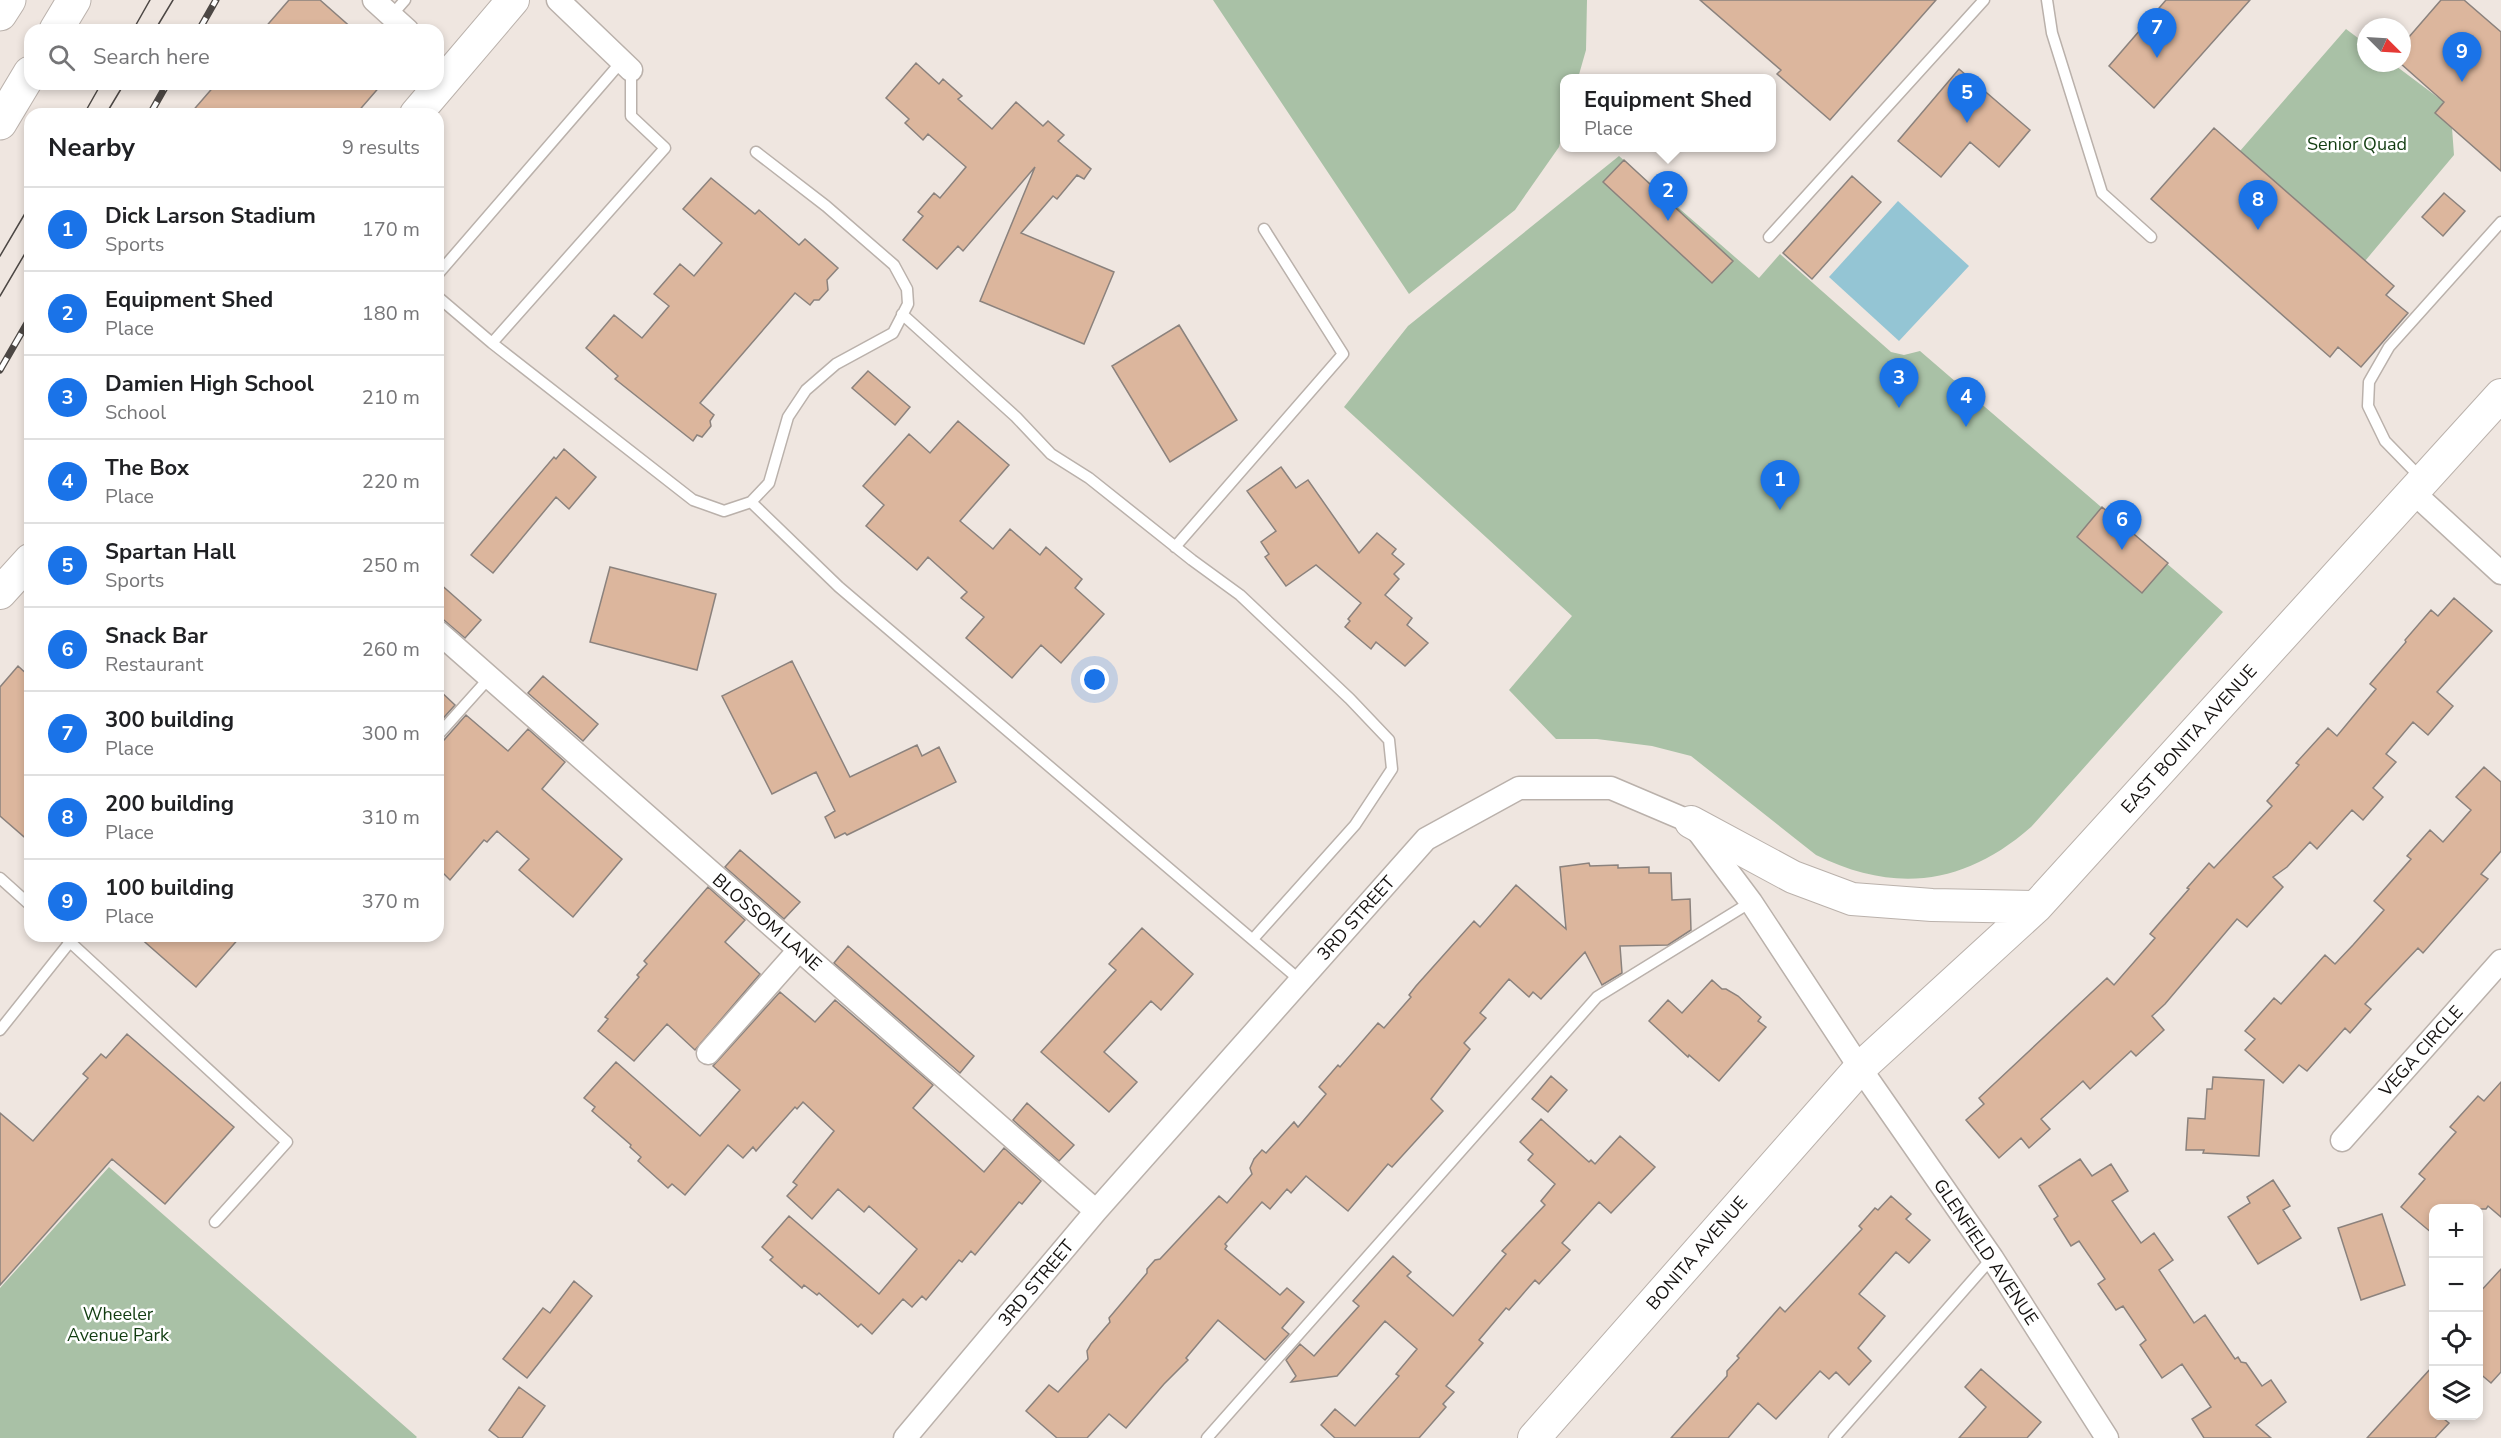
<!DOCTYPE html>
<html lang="en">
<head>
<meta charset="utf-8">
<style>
	body { margin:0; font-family:"Nunito Sans",sans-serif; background:#f6f6f6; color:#202124 }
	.controls { position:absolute; right:18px; bottom:18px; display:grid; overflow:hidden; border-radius:12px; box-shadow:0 3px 9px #0003 }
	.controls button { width:54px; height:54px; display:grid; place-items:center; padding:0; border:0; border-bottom:2px solid #e0e0e0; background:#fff; color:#202124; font:30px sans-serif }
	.compass { position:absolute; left:2357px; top:18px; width:54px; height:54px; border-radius:50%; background:#fff; box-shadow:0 3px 9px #0003; rotate:114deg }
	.you { position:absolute; left:1095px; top:680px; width:21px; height:21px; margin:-15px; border:4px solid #fff; border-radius:50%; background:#1a73e8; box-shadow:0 0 0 9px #1a73e833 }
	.badge { display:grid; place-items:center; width:39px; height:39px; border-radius:50%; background:#1a73e8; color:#fff; font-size:20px; font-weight:700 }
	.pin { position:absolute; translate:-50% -50px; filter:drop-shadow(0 2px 3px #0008) }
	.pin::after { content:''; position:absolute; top:32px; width:21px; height:18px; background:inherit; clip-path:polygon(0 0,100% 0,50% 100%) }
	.popup { position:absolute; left:1560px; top:74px; width:216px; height:78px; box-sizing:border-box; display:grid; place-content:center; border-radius:12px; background:#fff; filter:drop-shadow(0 2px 4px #0005); font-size:20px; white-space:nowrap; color:#757577 }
	.popup b { font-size:22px; color:#202124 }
	.popup::after { content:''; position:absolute; left:50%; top:100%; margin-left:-12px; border:12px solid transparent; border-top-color:#fff }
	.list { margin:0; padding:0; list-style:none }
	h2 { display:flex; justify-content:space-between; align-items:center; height:78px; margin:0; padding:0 24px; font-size:26px }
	h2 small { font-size:20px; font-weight:400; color:#757577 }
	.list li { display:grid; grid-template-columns:39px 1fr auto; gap:18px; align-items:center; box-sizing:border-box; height:84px; padding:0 24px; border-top:2px solid #e0e0e0 }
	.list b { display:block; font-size:22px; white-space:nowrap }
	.list p { margin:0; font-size:20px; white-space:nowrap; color:#757577 }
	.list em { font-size:20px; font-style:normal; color:#757577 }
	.icon { flex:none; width:33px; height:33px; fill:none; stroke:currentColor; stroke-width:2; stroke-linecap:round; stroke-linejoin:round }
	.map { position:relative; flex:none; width:2501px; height:1438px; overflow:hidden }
	.search { position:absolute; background:#fff; box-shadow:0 3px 9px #0003; left:24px; top:24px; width:420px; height:66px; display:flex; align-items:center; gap:15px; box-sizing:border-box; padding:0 21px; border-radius:18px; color:#757577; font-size:22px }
	.panel { position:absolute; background:#fff; box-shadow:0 3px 9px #0003; left:24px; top:108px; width:420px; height:834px; border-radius:18px }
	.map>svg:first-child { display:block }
</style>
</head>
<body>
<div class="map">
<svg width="2501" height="1438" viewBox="0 0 2501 1438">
	<rect width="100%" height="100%" fill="#efe6e0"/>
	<!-- green -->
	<path fill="#a9c1a6" d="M 1213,0 L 1587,0 L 1586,50 L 1578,78 L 1564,79 L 1564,128 L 1559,147 L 1515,210 L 1409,294 Z
		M 2346,29 L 2366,44 L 2366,63 L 2392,63 L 2444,102 L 2435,113 L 2452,128 L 2454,155 L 2365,261 L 2240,151 Z
		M 1619,156 L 1759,278 L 1780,254 L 1891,352 L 1904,355 L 1920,351 L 2223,612 L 2031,827 C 1965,885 1895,894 1816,855 L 1691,756 L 1652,746 L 1597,739 L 1556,739 L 1509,690 L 1572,616 L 1344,407 L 1408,326 Z
		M 109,1167 L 417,1437 L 416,1438 L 0,1438 L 0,1288 Z"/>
	<!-- water -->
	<path fill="#94c5d4" d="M 1898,201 L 1969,266 L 1899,341 L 1829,277 Z"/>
	<!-- building -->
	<path fill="#dcb69d" stroke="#8b827d" stroke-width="1.5" d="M 289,0 L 320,0 L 354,30 L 263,30 Z
		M 1700,0 L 1936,0 L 1830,120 L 1777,74 L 1781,70 Z
		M 2166,0 L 2250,0 L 2154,108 L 2109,66 Z
		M 2441,0 L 2464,0 L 2501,32 L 2501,171 L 2435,113 L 2444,102 L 2400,63 L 2402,63 L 2402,45 Z
		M 916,63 L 939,84 L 943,79 L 962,96 L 958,99 L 992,129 L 1016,102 L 1043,126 L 1048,121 L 1064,135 L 1058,141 L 1091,169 L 1084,179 L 1077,175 L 1057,199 L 1053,196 L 1021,233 L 1114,272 L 1084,344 L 980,301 L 1035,167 L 963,251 L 958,246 L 937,269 L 903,240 L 923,216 L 918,212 L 934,193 L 940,198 L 966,167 L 928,134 L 923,140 L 905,123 L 909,119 L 886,98 Z
		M 1959,69 L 2030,130 L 1999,167 L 1970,142 L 1941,177 L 1898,141 Z
		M 216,84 L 382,84 L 356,114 L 190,114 Z
		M 2214,128 L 2394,286 L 2386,295 L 2408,313 L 2361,367 L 2338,347 L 2330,357 L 2151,199 Z
		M 1624,160 L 1733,261 L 1712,283 L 1603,182 Z
		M 1852,176 L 1881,202 L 1812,279 L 1783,253 Z
		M 711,178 L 755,214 L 759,210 L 799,245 L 805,239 L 838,268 L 827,280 L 828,290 L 819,300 L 814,300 L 810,305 L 795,293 L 700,403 L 714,415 L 710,421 L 711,426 L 702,437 L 697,435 L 693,441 L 615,379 L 618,376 L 586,348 L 614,315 L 642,338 L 669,306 L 654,294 L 680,264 L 694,276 L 722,243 L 683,209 Z
		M 2444,193 L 2465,211 L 2443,236 L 2422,217 Z
		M 1179,325 L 1237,420 L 1170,462 L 1112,366 Z
		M 868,371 L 910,407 L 895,425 L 852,388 Z
		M 958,421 L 1009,465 L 960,521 L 993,549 L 1010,529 L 1040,555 L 1046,547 L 1082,579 L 1075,588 L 1104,614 L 1061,663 L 1041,645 L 1012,678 L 966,638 L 984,617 L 961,598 L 967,592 L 928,557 L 917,570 L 866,526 L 884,505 L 863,486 L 909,434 L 930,453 Z
		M 564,449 L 596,477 L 569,509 L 556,497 L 493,573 L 471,555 L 554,457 L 556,459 Z
		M 1281,467 L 1296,488 L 1308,480 L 1359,553 L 1377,533 L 1396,549 L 1392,554 L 1404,564 L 1394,574 L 1399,579 L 1385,595 L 1412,618 L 1407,625 L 1428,643 L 1405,666 L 1376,642 L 1371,649 L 1345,627 L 1350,621 L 1348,619 L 1361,603 L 1316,565 L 1286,586 L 1265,557 L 1269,554 L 1261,542 L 1276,531 L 1247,491 Z
		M 2102,507 L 2168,563 L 2142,593 L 2077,537 Z
		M 610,567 L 716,594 L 697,670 L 590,642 Z
		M 438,582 L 481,620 L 465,638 L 438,615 Z
		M 2454,598 L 2492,631 L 2437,692 L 2453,706 L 2428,735 L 2413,722 L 2386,754 L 2396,762 L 2373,788 L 2383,797 L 2363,820 L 2352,810 L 2317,849 L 2310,842 L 2287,867 L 2273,877 L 2283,887 L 2247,927 L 2237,919 L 2165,1004 L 2152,1016 L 2164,1030 L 2136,1056 L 2131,1051 L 2090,1089 L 2083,1081 L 2041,1119 L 2050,1129 L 2029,1148 L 2021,1138 L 1999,1158 L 1966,1120 L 1984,1104 L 1979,1098 L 2107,978 L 2114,985 L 2155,938 L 2150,934 L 2189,889 L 2187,888 L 2209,863 L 2214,868 L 2272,806 L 2267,801 L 2299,765 L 2296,763 L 2328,728 L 2337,736 L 2376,689 L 2370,684 L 2406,642 L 2405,640 L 2431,610 L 2438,616 Z
		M 792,661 L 850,777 L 917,745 L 922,756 L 939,747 L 956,782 L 847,835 L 845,833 L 835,838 L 825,817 L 835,811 L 816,772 L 772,794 L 722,696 Z
		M 18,666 L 30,677 L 30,842 L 0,816 L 0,687 Z
		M 543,676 L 598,724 L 583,741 L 528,693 Z
		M 438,689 L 455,705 L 438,724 Z
		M 466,715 L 508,751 L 528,729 L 565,762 L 542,789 L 622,859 L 573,917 L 519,870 L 529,859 L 497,831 L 487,842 L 484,840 L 450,880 L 438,868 L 438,742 L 444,740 Z
		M 2484,767 L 2501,782 L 2501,851 L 2481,874 L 2488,879 L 2423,953 L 2418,948 L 2365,1004 L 2371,1009 L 2350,1033 L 2345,1028 L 2307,1071 L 2299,1065 L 2283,1083 L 2245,1050 L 2255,1039 L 2245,1031 L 2274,998 L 2281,1004 L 2325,955 L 2335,964 L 2353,945 L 2384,910 L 2374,901 L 2411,859 L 2407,856 L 2430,830 L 2443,842 L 2471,810 L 2456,797 Z
		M 740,850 L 800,902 L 784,919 L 725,867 Z
		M 1589,863 L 1590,866 L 1618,865 L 1618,868 L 1649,867 L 1649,873 L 1671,873 L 1672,900 L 1690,899 L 1691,930 L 1668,945 L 1620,946 L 1622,973 L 1602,985 L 1585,952 L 1541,999 L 1533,992 L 1529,997 L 1509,979 L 1480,1013 L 1486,1018 L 1464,1043 L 1470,1049 L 1431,1099 L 1443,1111 L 1392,1167 L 1388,1164 L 1348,1211 L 1306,1176 L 1291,1193 L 1287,1189 L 1270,1209 L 1262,1202 L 1225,1244 L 1227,1246 L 1225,1249 L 1280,1295 L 1287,1288 L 1304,1302 L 1282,1328 L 1289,1334 L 1265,1360 L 1218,1320 L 1186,1358 L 1188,1360 L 1164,1384 L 1126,1428 L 1109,1414 L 1087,1438 L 1057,1438 L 1026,1411 L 1049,1385 L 1058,1392 L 1088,1359 L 1087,1351 L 1091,1344 L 1110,1322 L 1109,1318 L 1147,1273 L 1147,1269 L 1155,1260 L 1160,1259 L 1219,1196 L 1227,1203 L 1252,1174 L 1250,1168 L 1254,1159 L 1262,1150 L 1266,1153 L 1294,1122 L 1298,1127 L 1326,1094 L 1319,1087 L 1338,1065 L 1340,1067 L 1378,1023 L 1384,1028 L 1411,997 L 1409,995 L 1416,986 L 1474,921 L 1480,927 L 1516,885 L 1566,929 L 1560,867 Z
		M 708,887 L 745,920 L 725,942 L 760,974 L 695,1050 L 667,1024 L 634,1061 L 598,1031 L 608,1019 L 605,1017 L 639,977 L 637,975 L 647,964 L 644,961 Z
		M 1142,928 L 1193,974 L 1161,1010 L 1151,1001 L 1104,1052 L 1137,1082 L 1109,1112 L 1041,1052 L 1116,970 L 1109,964 Z
		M 138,936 L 241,936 L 196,987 Z
		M 848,946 L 974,1056 L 960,1073 L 834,963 Z
		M 1712,980 L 1722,989 L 1726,989 L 1738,996 L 1761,1017 L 1758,1021 L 1766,1027 L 1719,1081 L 1689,1055 L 1688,1057 L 1649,1021 L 1668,1000 L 1682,1013 Z
		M 780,992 L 815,1022 L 835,1000 L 933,1085 L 913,1108 L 984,1172 L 1004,1148 L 1041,1181 L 1022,1204 L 1019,1202 L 975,1255 L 971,1251 L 962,1262 L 959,1260 L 926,1300 L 922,1296 L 912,1307 L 903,1299 L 872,1334 L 861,1324 L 858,1327 L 819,1293 L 817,1295 L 804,1285 L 802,1288 L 770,1260 L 773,1257 L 762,1247 L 789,1216 L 879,1294 L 917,1249 L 869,1206 L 864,1212 L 838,1189 L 812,1219 L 787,1196 L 797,1185 L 793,1182 L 834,1131 L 803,1102 L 797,1109 L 795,1107 L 756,1151 L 753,1147 L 743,1158 L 728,1145 L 685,1195 L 672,1184 L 668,1188 L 638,1161 L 641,1157 L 630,1147 L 631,1145 L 592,1111 L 595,1107 L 584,1098 L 616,1062 L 700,1136 L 740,1090 L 713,1066 Z
		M 127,1034 L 234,1127 L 165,1204 L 112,1159 L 0,1285 L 0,1113 L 33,1141 L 88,1078 L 83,1074 L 101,1054 L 106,1058 Z
		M 1551,1076 L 1567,1090 L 1548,1112 L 1532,1099 Z
		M 2213,1077 L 2264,1080 L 2259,1156 L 2203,1153 L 2204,1150 L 2186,1150 L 2188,1118 L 2205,1119 L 2207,1089 L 2212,1089 Z
		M 2501,1082 L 2501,1217 L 2488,1206 L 2486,1209 L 2433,1209 L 2433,1234 L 2401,1207 L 2425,1179 L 2419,1174 L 2456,1132 L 2450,1127 L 2478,1096 L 2484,1101 Z
		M 1027,1103 L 1074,1145 L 1059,1161 L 1013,1120 Z
		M 1541,1119 L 1589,1162 L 1591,1160 L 1595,1164 L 1620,1136 L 1655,1167 L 1611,1213 L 1599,1202 L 1562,1243 L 1570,1250 L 1539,1284 L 1535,1280 L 1509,1310 L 1506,1308 L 1479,1340 L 1483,1343 L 1446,1386 L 1454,1392 L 1443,1404 L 1446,1407 L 1419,1438 L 1335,1438 L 1321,1425 L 1335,1409 L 1355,1426 L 1399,1376 L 1396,1374 L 1417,1349 L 1385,1321 L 1337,1376 L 1291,1382 L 1296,1376 L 1286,1360 L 1300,1344 L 1314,1356 L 1359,1306 L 1353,1301 L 1393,1256 L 1411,1272 L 1407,1276 L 1453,1316 L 1506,1254 L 1502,1251 L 1545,1205 L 1541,1201 L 1555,1184 L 1528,1160 L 1533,1154 L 1520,1142 Z
		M 2080,1159 L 2092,1176 L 2111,1164 L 2128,1191 L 2112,1201 L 2141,1243 L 2154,1233 L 2173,1260 L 2159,1270 L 2194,1323 L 2205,1315 L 2235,1359 L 2238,1357 L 2241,1362 L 2246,1363 L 2262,1386 L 2271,1380 L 2286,1402 L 2256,1425 L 2271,1438 L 2204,1438 L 2192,1419 L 2211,1407 L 2182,1364 L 2162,1378 L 2140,1345 L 2146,1340 L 2123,1306 L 2116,1310 L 2098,1284 L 2105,1279 L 2079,1241 L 2071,1246 L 2054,1219 L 2058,1216 L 2039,1186 Z
		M 2273,1180 L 2290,1206 L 2283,1210 L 2301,1238 L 2258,1264 L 2228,1217 L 2250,1203 L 2247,1197 Z
		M 1891,1196 L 1911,1214 L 1906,1219 L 1930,1240 L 1909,1263 L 1896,1252 L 1859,1294 L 1885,1316 L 1858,1348 L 1871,1361 L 1849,1385 L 1836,1372 L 1829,1379 L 1820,1371 L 1776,1419 L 1758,1403 L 1728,1438 L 1671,1438 L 1727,1376 L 1727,1371 L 1739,1358 L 1737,1356 L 1780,1307 L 1785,1312 L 1862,1229 L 1859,1226 L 1875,1208 L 1878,1210 Z
		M 2382,1214 L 2405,1285 L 2361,1300 L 2338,1228 Z
		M 2501,1269 L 2501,1372 L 2491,1383 L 2478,1372 L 2478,1294 Z
		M 574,1281 L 592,1296 L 527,1378 L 503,1359 L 543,1308 L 550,1313 Z
		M 2433,1366 L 2433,1416 L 2440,1416 L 2449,1423 L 2435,1438 L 2367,1438 Z
		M 1981,1369 L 2041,1422 L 2027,1438 L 1959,1438 L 1986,1407 L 1965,1387 Z
		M 519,1387 L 545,1406 L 522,1438 L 499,1438 L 489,1430 Z"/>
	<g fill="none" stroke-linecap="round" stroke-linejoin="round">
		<!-- lane casing -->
		<g stroke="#bab1ab" stroke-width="13">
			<path id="lane" d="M 2047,0 L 2052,33 L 2102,193 L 2151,237
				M 391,16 L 405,0
				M 1769,237 L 1984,0
				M 438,274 L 622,61
				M 438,297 L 492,343 L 665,148 L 631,116 L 631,70
				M 902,314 L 1016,417 L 1051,454 L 1089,478 L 1192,560 L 1240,595 L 1350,699 L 1389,740 L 1392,769 L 1355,825 L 1253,939
				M 492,343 L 693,500 L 724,511 L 751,502 L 769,483 L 788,417 L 806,390 L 836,364 L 893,333 L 908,304 L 907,289 L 894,265 L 826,206 L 756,152
				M 2422,479 L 2385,441 L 2368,406 L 2369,382 L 2389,347 L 2501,222
				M 751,502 L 839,587 L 1301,981
				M 1175,547 L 1343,354 L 1264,229
				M 438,735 L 490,677
				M 0,878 L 30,905
				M 70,942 L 287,1142 L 215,1222
				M 0,1030 L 70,942 L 64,936
				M 1207,1438 L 1597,997 L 1751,902
				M 1834,1438 L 1992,1258"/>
		</g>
		<!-- street casing -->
		<g stroke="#bab1ab" stroke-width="25">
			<path id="street" d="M 374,0 L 407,30
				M 558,0 L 631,70
				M 2414,493 L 2501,573
				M 438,632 L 1096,1211
				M 708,1053 L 799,950
				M 2342,1140 L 2501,961
				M 905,1438 L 1096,1211 L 1426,839 L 1519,788 L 1611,788 L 1691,822 L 1751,902 L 1860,1068 L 1992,1258 L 2107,1438"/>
		</g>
		<!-- secondary casing -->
		<g stroke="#bab1ab" stroke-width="34">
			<path id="secondary" d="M 416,114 L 513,0
				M 0,593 L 30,560
				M 1691,822 L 1793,877 L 1852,899 L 1932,905 L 2036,907
				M 1534,1438 L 1860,1068 L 2036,907 L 2501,395"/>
		</g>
		<!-- primary casing -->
		<g stroke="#bab1ab" stroke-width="35">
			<path id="primary" d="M 0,14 L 9,0
				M 56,30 L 74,0
				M 0,123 L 30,73"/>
		</g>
		<!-- lane -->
		<use href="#lane" stroke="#fff" stroke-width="10"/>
		<!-- street -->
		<use href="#street" stroke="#fff" stroke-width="22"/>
		<!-- secondary -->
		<use href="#secondary" stroke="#fff" stroke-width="32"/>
		<!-- primary -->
		<use href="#primary" stroke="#fff" stroke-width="33"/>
		<!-- tram -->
		<path stroke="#4c4744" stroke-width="1.5" d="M 133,30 L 150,0
			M 155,30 L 173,0
			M 84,114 L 101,84
			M 106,114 L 124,84
			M 0,256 L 30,205
			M 0,296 L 30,245"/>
		<!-- rail casing -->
		<g stroke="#4c4744" stroke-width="7">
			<path id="rail" d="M 199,30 L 216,0
				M 150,114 L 167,84
				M 0,370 L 30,318"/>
		</g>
		<!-- rail -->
		<use href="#rail" stroke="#fff" stroke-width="4.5" stroke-dasharray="14" stroke-linecap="butt"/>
	</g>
	<g text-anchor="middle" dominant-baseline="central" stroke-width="5" stroke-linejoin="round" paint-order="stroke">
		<!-- park labels -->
		<g font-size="18" fill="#123d11" stroke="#fff">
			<text x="2357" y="144">Senior Quad</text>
			<text x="118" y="1314">Wheeler<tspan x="118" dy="21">Avenue Park</tspan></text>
		</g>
		<!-- street labels -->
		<g font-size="18" fill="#151210" stroke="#fff">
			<text transform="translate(2189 739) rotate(-48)">EAST BONITA AVENUE</text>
			<text transform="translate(1356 918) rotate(-48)">3RD STREET</text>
			<text transform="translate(767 922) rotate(41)">BLOSSOM LANE</text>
			<text transform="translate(2421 1051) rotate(-48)">VEGA CIRCLE</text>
			<text transform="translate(1986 1252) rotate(56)">GLENFIELD AVENUE</text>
			<text transform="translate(1697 1253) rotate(-49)">BONITA AVENUE</text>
			<text transform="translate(1036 1283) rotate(-50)">3RD STREET</text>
		</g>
	</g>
</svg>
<div class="controls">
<button>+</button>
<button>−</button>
<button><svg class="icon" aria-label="locate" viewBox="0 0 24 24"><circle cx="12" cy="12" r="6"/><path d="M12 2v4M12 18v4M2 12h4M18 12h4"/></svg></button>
<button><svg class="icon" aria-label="layers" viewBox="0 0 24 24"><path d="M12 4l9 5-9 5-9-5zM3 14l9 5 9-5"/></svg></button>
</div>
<svg class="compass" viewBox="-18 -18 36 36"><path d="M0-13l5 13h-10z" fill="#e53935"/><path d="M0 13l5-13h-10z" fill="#757577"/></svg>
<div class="you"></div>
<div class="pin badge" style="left:1780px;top:510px">1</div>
<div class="pin badge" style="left:1668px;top:221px">2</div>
<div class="popup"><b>Equipment Shed</b>Place</div>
<div class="pin badge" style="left:1899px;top:408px">3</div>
<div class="pin badge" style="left:1966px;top:427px">4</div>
<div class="pin badge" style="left:1967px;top:123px">5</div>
<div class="pin badge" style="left:2122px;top:550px">6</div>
<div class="pin badge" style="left:2157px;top:58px">7</div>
<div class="pin badge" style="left:2258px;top:230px">8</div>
<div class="pin badge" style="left:2462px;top:82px">9</div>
<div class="search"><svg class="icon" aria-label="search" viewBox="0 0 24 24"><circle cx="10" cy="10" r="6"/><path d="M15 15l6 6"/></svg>Search here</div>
<section class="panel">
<h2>Nearby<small>9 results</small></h2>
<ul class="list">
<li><span class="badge">1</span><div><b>Dick Larson Stadium</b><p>Sports</p></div><em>170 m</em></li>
<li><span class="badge">2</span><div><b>Equipment Shed</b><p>Place</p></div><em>180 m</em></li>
<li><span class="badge">3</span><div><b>Damien High School</b><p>School</p></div><em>210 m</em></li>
<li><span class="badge">4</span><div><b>The Box</b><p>Place</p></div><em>220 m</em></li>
<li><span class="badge">5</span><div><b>Spartan Hall</b><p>Sports</p></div><em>250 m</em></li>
<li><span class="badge">6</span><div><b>Snack Bar</b><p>Restaurant</p></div><em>260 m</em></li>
<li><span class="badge">7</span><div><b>300 building</b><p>Place</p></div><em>300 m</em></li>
<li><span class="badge">8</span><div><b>200 building</b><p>Place</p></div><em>310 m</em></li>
<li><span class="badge">9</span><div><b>100 building</b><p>Place</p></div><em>370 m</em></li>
</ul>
</section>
</div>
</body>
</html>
